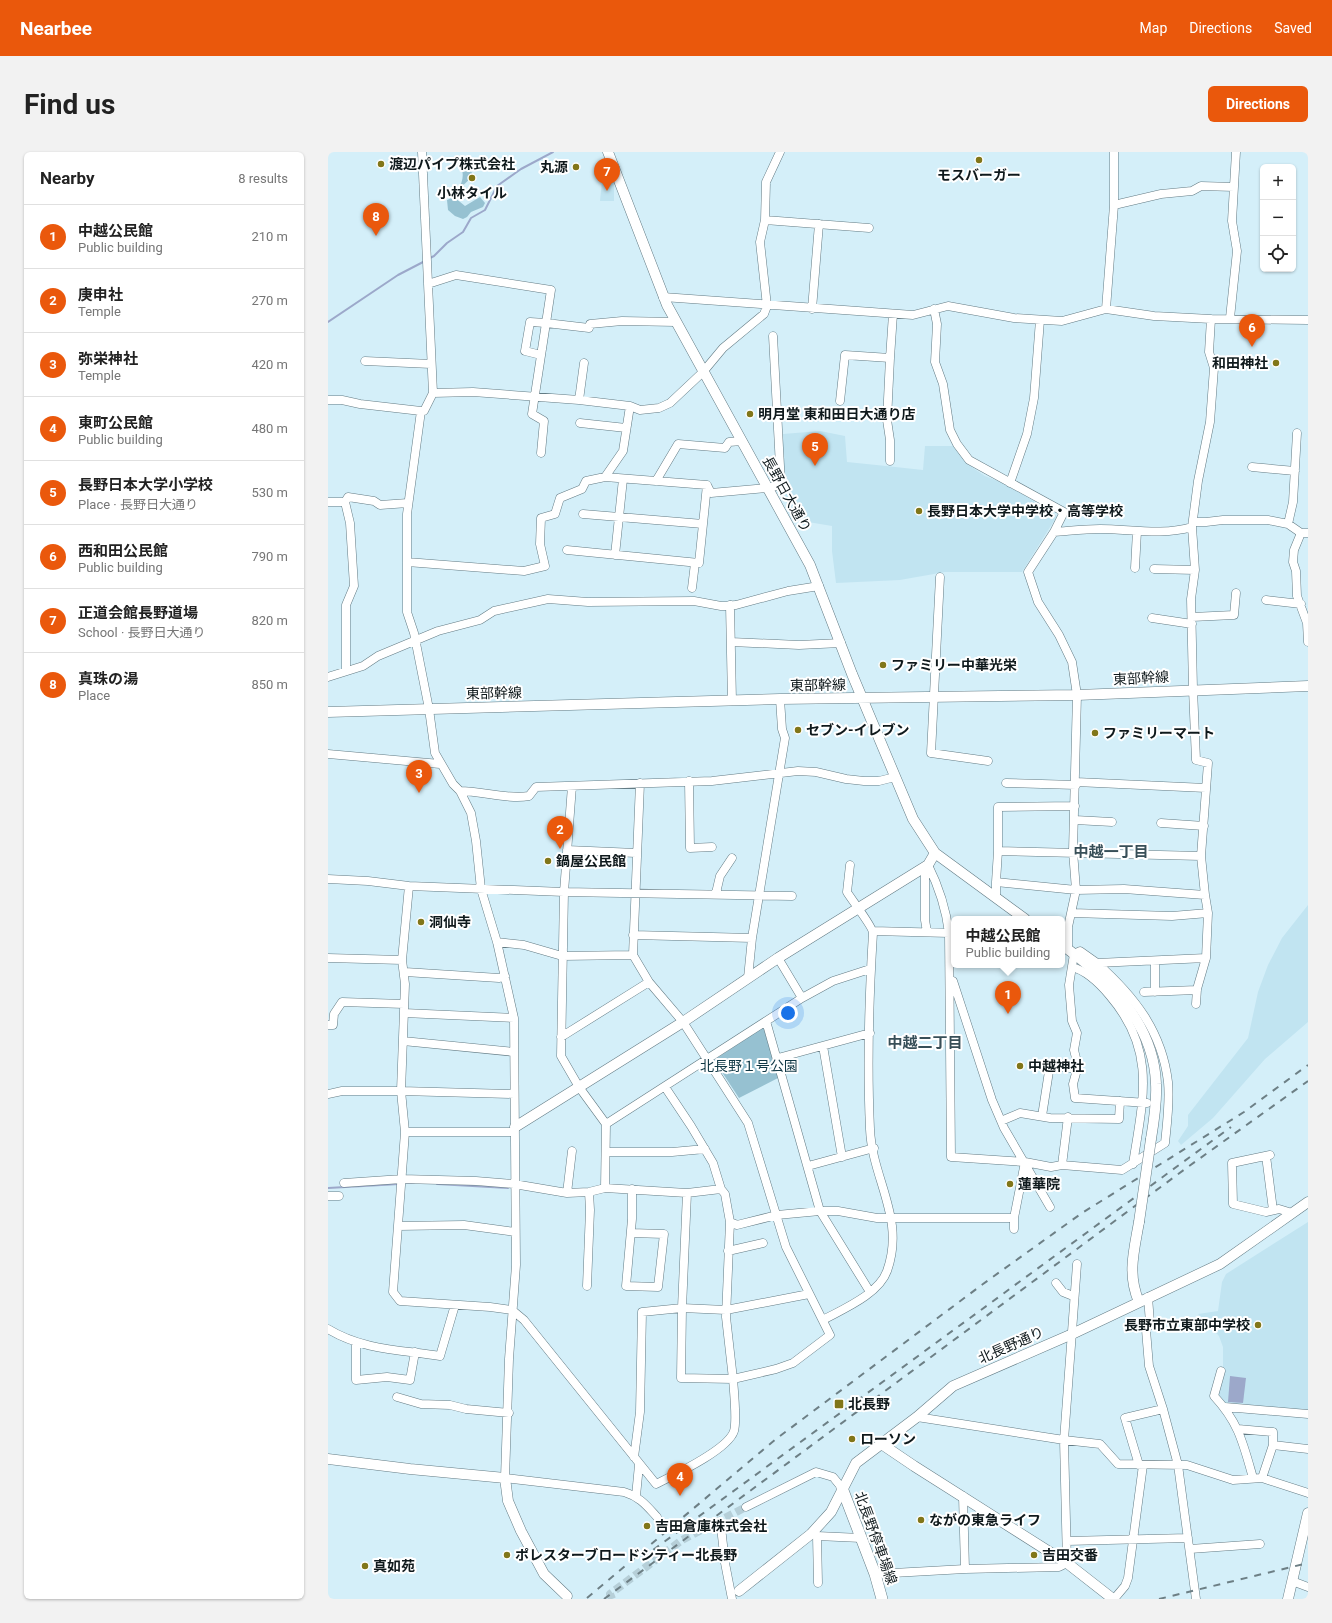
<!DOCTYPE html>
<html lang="en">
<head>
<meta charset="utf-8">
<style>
	body { margin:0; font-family:Roboto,"Noto Sans JP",sans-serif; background:#f2f2f2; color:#222 }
	.controls { position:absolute; right:12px; top:12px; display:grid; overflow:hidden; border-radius:6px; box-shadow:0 1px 3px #0004 }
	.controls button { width:36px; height:36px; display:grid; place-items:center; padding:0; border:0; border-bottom:1px solid #e0e0e0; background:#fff; color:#222; font:20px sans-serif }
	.you { position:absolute; left:460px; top:861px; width:14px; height:14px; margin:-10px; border:3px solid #fff; border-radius:50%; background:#1a73e8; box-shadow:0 0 0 6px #1a73e833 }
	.badge { display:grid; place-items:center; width:26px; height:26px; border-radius:50%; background:#ea580c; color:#fff; font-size:13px; font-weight:700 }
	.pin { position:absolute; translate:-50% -33px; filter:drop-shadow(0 1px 2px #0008) }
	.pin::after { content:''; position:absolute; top:21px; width:14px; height:12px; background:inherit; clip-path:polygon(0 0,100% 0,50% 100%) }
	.popup { position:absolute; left:623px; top:764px; width:114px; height:52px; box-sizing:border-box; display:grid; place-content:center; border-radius:6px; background:#fff; filter:drop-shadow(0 1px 3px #0005); font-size:13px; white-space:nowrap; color:#767676 }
	.popup b { font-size:15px; color:#222 }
	.popup::after { content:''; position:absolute; left:50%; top:100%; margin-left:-8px; border:8px solid transparent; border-top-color:#fff }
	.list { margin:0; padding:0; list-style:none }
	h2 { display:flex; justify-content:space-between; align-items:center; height:52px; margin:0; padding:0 16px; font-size:17px }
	h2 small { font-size:13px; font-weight:400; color:#767676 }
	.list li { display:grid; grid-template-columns:26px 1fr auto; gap:12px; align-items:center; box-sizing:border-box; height:64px; padding:0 16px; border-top:1px solid #e0e0e0 }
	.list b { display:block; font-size:15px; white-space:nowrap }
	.list p { margin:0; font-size:13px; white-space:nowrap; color:#767676 }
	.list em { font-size:13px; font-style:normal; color:#767676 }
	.icon { flex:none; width:22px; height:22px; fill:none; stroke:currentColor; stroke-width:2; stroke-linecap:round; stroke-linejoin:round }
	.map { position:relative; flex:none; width:980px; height:1447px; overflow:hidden; border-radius:6px }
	header { display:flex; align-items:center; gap:24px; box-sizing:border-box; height:56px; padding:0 20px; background:#ea580c; color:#fff }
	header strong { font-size:19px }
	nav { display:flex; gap:22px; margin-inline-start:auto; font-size:14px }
	.intro { display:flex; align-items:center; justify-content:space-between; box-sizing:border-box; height:96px; padding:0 24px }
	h1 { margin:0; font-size:28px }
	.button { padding:10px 18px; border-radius:6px; background:#ea580c; color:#fff; font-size:14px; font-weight:700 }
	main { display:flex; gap:24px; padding:0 24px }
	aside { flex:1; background:#fff; border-radius:6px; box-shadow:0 1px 3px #0004 }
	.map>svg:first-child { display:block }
</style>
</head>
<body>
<header>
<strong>Nearbee</strong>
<nav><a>Map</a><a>Directions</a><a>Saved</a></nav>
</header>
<div class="intro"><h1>Find us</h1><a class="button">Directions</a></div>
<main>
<aside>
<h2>Nearby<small>8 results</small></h2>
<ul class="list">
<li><span class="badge">1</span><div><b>中越公民館</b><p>Public building</p></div><em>210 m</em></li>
<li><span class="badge">2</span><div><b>庚申社</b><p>Temple</p></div><em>270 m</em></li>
<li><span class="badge">3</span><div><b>弥栄神社</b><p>Temple</p></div><em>420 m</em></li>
<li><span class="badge">4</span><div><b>東町公民館</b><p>Public building</p></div><em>480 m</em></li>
<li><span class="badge">5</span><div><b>長野日本大学小学校</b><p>Place · 長野日大通り</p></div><em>530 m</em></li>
<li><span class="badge">6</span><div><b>西和田公民館</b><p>Public building</p></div><em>790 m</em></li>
<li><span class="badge">7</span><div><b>正道会館長野道場</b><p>School · 長野日大通り</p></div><em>820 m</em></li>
<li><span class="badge">8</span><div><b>真珠の湯</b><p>Place</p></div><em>850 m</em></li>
</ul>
</aside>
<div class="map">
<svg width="980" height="1447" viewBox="0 0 980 1447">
	<rect width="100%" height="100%" fill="#d4eff9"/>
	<!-- built -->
	<path fill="#c1e4f1" d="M 274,29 L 286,29 L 286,49 L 272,49 Z
		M 492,279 L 517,284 L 519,310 L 558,314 L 595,318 L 597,294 L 625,294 L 639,312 L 657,324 L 680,333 L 729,364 L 694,420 L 617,420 L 572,428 L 508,431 L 504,399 L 504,374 L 462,367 L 451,314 L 455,282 Z
		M 980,753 L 980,870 L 937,907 L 885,966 L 853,993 L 850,989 L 860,974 L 860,963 L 920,886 L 930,840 L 940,813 L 954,786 Z
		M 980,1070 L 980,1258 L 894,1252 L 889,1243 L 895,1225 L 895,1195 L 891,1184 L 870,1162 L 890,1159 L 894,1130 L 898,1122 Z"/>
	<!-- green -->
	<path fill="#96c1d1" d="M 130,6 L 138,6 L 145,24 L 129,39 C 137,27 136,19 130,6 Z
		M 126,45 L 137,54 L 152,45 L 157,51 L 155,55 L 143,60 L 139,65 L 135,67 L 127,64 L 120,58 L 119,48 Z
		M 434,876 L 437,878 L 450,926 L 411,946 L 386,908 Z"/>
	<!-- water -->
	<path fill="#9ca8ca" d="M 902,1224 L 918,1226 L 915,1251 L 900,1250 Z"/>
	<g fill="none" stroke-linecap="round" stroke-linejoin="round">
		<!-- stream -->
		<path stroke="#9ca8ca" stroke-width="2" d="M 100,107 L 106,104 L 119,91 L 135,80 L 143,66 L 157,58 L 169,34 L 193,17 L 225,0
			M 0,170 L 70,123 L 97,109
			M 75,1031 L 86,1031
			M 109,1032 L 180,1036
			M 0,1036 L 71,1032"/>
		<!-- minor-tunnel -->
		<path stroke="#b6cfd8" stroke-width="8" stroke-dasharray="8 4" stroke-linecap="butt" d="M 284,1447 L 282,1442 L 354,1388 L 418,1355"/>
		<!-- minor casing -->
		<g stroke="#637b84" stroke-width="9">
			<path id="minor" d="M 94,0 L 105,241 L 96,259 L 93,259 L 79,362 L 79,460 L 86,481 L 101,557 L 107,601 L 125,632 L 132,639 L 143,661 L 148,689 L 153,737 L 169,790 L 186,866 L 188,1113 L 181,1207 L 177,1326 L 296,1340 C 312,1345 318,1353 329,1365
				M 786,53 L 833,42 L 864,39 L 873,34 L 906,35
				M 437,68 L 541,76
				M 100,132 L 128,123 L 223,138 L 218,171 L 261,176 L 262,172 L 294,169 L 348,170
				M 335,145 L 585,163 L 620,154 L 686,166 L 734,169 L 778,157 L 826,164 L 883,167 L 980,168
				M 484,157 L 491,72
				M 606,157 L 609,172 L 607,210 L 615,232 L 622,278 L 629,292 L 641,308 L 736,360 L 726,380 C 741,379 756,377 772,377 C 802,377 834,384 864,375
				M 778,157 L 786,53 L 786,0
				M 902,166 L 909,99 L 904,69 L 908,0
				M 213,203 L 197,199 L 202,170 L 218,171 L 204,262 L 216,269 L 213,301
				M 562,206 L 565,162
				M 37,209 L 103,212
				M 105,241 L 145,240 L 251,248 L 302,254 L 312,258 L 331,256 L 342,251 L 375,220 L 395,196 L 436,162 L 439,154 L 432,90 L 437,68 L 438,30 L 452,0
				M 0,248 L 14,248 L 32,252 L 93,259
				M 251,248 L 256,211
				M 512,249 L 517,203 L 562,206 L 559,268 L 562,288 L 562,309
				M 302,254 L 295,299 L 277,325 L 379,333 L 383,341 L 439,336 L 453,333 L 445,184
				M 252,271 L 298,276
				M 924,315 L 967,319
				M 328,329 L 350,292 L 397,296 L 401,290 L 414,289
				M 682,331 L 699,282 L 706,246 L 712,168
				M 0,350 L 17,350 L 22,371 L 26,434 L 18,453 L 18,519
				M 17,350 L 20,345 L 46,349 L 52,353 L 80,351
				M 255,362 L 375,372
				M 865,370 L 878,370 L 895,368 L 940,368 L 960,372 L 973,381 L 980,381
				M 960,372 L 965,350 L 969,281
				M 726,380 L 700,420 L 710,450 L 731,483 L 744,510 L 749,543 L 745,699 L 748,738 L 740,775 L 740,797
				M 973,381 L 966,398 L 965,410 L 968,419 L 969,444 L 979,471 L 980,490
				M 239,398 L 371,411 L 379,333
				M 287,403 L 295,327
				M 79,410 L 196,419 L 217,414 L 212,392 L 213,366 L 227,362 L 232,346 L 254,337 L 258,329 L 277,325
				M 807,416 L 809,379
				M 826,417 L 867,418
				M 612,425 L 603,601 L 660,609
				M 364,436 L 367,411
				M 938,448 L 973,452
				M 402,453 L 404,549
				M 864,465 L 906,463 L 908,441
				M 824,466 L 864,472
				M 403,490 L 471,493 L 513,491
				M 0,525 L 35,514 L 50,504 L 110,479 L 152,468 L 166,459 L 220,447 L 260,450 L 366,449 L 393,454 L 408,453 L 460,439 L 491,434
				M 0,602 L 112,612
				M 361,629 L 362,696 L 384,695
				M 748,630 L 878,636
				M 312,631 L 305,803 L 321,830 L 355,870 L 420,971 L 458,1095 L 502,1183 L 465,1211 L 448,1217 L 405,1227 L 398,1165 L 402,1070
				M 678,631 L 748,633
				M 244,634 L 236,740 L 233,904 L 251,935 L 278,972 L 277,1036
				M 132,639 C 154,639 181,648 201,644 L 208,635 L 384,629 L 470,619 L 488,620 L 518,627 L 536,629 L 551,629 L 567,625
				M 747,668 L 784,670
				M 833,671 L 876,674
				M 239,698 L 308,701
				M 670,699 L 670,655 L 747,654
				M 600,713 C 611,735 618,757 621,781 L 623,1005 L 697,1010 L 723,1015 L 734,1013
				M 0,727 L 40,729 L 81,734 L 236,740 L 464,744
				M 668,730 L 670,699 L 873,704
				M 81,734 L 74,808 L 77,832 L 73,939 L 77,980 L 65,1140 L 72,1149 L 162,1155 L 184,1158 L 196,1168 L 328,1332 C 346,1323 400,1298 406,1279 C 409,1269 406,1239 405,1227 L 353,1226 L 354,1156 L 359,1041
				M 388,741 L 392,724 L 404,706
				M 668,746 L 668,730 L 748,738 L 796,737 L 877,743 L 873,704 L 880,611 L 868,608 L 865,537 L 863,447 L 867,418 L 864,375 L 870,329 L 882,270 L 886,216 L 881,200 L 883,167
				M 744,761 L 844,764 L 880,761
				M 545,779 L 621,781
				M 599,780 L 597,768 L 597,723 L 603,720
				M 305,783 L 424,786
				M 169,790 L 196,793 L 234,804 L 305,803
				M 0,806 L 74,808
				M 450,806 L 474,846
				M 827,809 L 827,840
				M 744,815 C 759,819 772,832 782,844 C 829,899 815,947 805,1012
				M 77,820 L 171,826 L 177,824
				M 420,826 L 424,786 L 457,586 L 454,577 L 452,547
				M 625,829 L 664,948 L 676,976 L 722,1055
				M 816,840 L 869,838
				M 868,852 L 869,837 L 878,806 L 880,761 L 877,743
				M 76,861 L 186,866
				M 438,869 L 492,1059 L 542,1140
				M 0,873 L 5,873 L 6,862 L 14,850 L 76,852
				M 233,885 L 321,830
				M 75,889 L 186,900
				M 495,894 L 514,1005
				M 450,906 L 542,881
				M 337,935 L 363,974 L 385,1011 L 393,1037 L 397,1042 L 402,1070 L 409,1073 L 449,1063 L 492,1059 L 510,1059 L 549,1066 L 686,1066
				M 0,942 L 14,939 L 73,939 L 186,942
				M 819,951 L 747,946 L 745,932 L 750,914 L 746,898 L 749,881 L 744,869 L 741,833 L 746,802 L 752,799 L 769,811 L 878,806
				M 714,964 L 722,913 L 749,917
				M 740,965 L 734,1013 L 794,1018 L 837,991 C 839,971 842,950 840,930 C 834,879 806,844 769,811
				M 673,969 L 692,961 L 722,966 L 791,967 L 792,949
				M 278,972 L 474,846 L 505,829 L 542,817
				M 77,980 L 187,980
				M 278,1000 L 344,1000 L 377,997
				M 942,1003 L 904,1011 L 905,1052 L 938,1060 L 951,1057 L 964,1061
				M 938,1004 L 945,1058
				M 480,1014 L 546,996
				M 16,1031 L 74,1027 L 148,1029 L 186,1032 L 239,1041 L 261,1040 L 277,1036 L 359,1041 L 393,1037
				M 239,1041 L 244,999
				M 0,1044 L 11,1044
				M 70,1074 L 136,1073 L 187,1080
				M 686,1077 L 686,1066 L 697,1010
				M 303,1081 L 336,1082 L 330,1135 L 298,1134 L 304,1067 L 304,1037
				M 400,1099 L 435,1091
				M 728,1131 L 735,1140 L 745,1144
				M 259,1134 L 262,1058 L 261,1040
				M 820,1145 L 822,1171 L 818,1178 L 821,1214 L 835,1257
				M 495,1168 C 515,1157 551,1142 559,1119 C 578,1067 544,1027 542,977 C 539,912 541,845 545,781 C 545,775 523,747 519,740 L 522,713
				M 0,1177 C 34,1198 74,1198 112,1204 L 127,1153
				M 28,1190 L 28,1228 L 59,1225 L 82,1228 L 87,1200
				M 893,1219 L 886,1244 C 911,1271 915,1291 925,1326
				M 69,1245 L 93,1252 L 122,1253 L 138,1257 L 181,1261
				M 897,1255 L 980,1262
				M 589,1265 L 736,1288 L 772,1292 L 790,1312 L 859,1313 L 905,1328 L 934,1326 L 980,1341
				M 910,1277 L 945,1280 L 945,1293
				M 306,1305 L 312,1260 L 314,1160 L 354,1156 L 398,1158 L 481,1142
				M 811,1313 L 797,1266 L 835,1257 L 850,1313 L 868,1447
				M 934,1326 L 945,1293 L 980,1297
				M 308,1344 L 311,1313
				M 635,1344 L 637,1417
				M 418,1355 L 488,1320 L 505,1325 L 514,1336
				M 393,1375 L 397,1411 L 404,1447
				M 739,1389 L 860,1386
				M 862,1397 L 932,1392
				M 547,1422 L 637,1417 L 731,1415 L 739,1411 L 736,1288 L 749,1112
				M 964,1429 L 980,1435
				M 490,1431 L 489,1384 L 533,1386
				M 786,1447 L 797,1434 L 800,1426 L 815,1313"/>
		</g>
		<!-- tertiary casing -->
		<g stroke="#637b84" stroke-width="11">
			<path id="tertiary" d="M 280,0 L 339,153 L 482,413 L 524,522 L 585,667 L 607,701 L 697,767
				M 0,560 L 452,547 L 749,543 L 980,534
				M 734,793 C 780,826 826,871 828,932 C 829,950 826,969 823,987
				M 187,975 L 355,870 L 450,806 L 600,713 L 607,701
				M 811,1070 C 806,1099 799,1122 811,1150
				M 552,1291 L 586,1314 L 739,1411 L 785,1447
				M 0,1307 L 82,1317 L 177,1326 L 180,1349 L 193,1379 L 216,1422 L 239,1444
				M 411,1439 L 483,1382 L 503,1360 L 528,1311 L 589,1265 L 625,1234 L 742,1183 L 892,1112 L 980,1050
				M 960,1447 L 980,1361"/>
		</g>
		<!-- secondary casing -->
		<g stroke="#637b84" stroke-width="12">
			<path id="secondary" d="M 514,1336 L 547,1422 L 554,1447"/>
		</g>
		<!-- minor -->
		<use href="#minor" stroke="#fff" stroke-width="8"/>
		<!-- tertiary -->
		<use href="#tertiary" stroke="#fff" stroke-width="10"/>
		<!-- secondary -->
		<use href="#secondary" stroke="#fff" stroke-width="11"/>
		<!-- rail -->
		<path stroke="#6d7f85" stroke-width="2" stroke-dasharray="7 7" stroke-linecap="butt" d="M 314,1406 L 903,975
			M 259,1446 L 448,1287 L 655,1132 L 754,1061 L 916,960 L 980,913
			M 276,1447 L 857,1017 L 980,929
			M 831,1447 L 980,1411"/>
		<!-- tertiary-bridge casing -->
		<g stroke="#637b84" stroke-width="11" stroke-linecap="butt">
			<path id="tertiary-bridge" d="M 811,1070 L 823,987"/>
		</g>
		<!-- tertiary-bridge -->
		<use href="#tertiary-bridge" stroke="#fff" stroke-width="10"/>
	</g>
	<!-- markers -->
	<g fill="#817619" stroke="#fff" stroke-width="1.5">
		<circle cx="651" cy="8" r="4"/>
		<circle cx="53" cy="12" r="4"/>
		<circle cx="248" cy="15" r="4"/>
		<circle cx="144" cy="26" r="4"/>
		<circle cx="948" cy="211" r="4"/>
		<circle cx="422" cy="262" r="4"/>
		<circle cx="591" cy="359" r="4"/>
		<circle cx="555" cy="513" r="4"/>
		<circle cx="470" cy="578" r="4"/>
		<circle cx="767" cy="581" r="4"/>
		<circle cx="220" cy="709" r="4"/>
		<circle cx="93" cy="770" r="4"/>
		<circle cx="692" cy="914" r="4"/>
		<circle cx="682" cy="1032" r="4"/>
		<circle cx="930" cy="1173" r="4"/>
		<rect x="506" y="1247" width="10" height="10" rx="2"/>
		<circle cx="524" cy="1287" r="4"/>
		<circle cx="593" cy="1368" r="4"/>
		<circle cx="319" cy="1374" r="4"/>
		<circle cx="179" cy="1403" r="4"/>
		<circle cx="706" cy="1403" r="4"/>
		<circle cx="37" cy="1414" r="4"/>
	</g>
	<g text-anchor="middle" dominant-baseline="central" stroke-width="4" stroke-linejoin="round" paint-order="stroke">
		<!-- poi labels -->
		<g font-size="14" font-weight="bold" fill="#0f191c" stroke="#fff" text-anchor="start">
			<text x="61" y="12">渡辺パイプ株式会社</text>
			<text x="240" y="15" text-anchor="end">丸源</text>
			<text x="651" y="23" text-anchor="middle">モスバーガー</text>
			<text x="144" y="41" text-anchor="middle">小林タイル</text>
			<text x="940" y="211" text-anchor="end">和田神社</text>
			<text x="430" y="262">明月堂 東和田日大通り店</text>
			<text x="599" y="359">長野日本大学中学校・高等学校</text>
			<text x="563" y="513">ファミリー中華光栄</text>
			<text x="478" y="578">セブン-イレブン</text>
			<text x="775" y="581">ファミリーマート</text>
			<text x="228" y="709">鍋屋公民館</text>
			<text x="101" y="770">洞仙寺</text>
			<text x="700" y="914">中越神社</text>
			<text x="690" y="1032">蓮華院</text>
			<text x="922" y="1173" text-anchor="end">長野市立東部中学校</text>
			<text x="520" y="1252">北長野</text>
			<text x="532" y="1287">ローソン</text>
			<text x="601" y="1368">ながの東急ライフ</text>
			<text x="327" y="1374">吉田倉庫株式会社</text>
			<text x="187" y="1403">ポレスターブロードシティー北長野</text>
			<text x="714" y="1403">吉田交番</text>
			<text x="45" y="1414">真如苑</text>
		</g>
		<!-- street labels -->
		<g font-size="14" fill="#0f191c" stroke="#fff">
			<text transform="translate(459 342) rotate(61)">長野日大通り</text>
			<text transform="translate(813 526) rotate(-3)">東部幹線</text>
			<text transform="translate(490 533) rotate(-1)">東部幹線</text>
			<text transform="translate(166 541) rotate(-1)">東部幹線</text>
			<text transform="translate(683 1193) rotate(-24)">北長野通り</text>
			<text transform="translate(548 1386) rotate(70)">北長野停車場線</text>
		</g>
		<!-- park labels -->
		<g font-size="14" fill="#113946" stroke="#fff">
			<text x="421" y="914">北長野１号公園</text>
		</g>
		<!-- neighbourhood labels -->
		<g font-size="15" font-weight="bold" fill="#384f58" stroke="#fff">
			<text x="783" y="700">中越一丁目</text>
			<text x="597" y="891">中越二丁目</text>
		</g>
	</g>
</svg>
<div class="controls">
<button>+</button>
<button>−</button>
<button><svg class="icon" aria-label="locate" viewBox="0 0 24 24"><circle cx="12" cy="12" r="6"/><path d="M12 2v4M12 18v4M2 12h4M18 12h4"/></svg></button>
</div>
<div class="you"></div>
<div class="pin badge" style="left:680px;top:862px">1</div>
<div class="popup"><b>中越公民館</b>Public building</div>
<div class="pin badge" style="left:232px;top:697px">2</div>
<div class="pin badge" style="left:91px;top:641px">3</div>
<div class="pin badge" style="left:352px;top:1344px">4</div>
<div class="pin badge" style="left:487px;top:314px">5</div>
<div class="pin badge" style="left:924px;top:195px">6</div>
<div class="pin badge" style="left:279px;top:39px">7</div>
<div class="pin badge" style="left:48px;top:84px">8</div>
</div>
</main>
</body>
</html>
